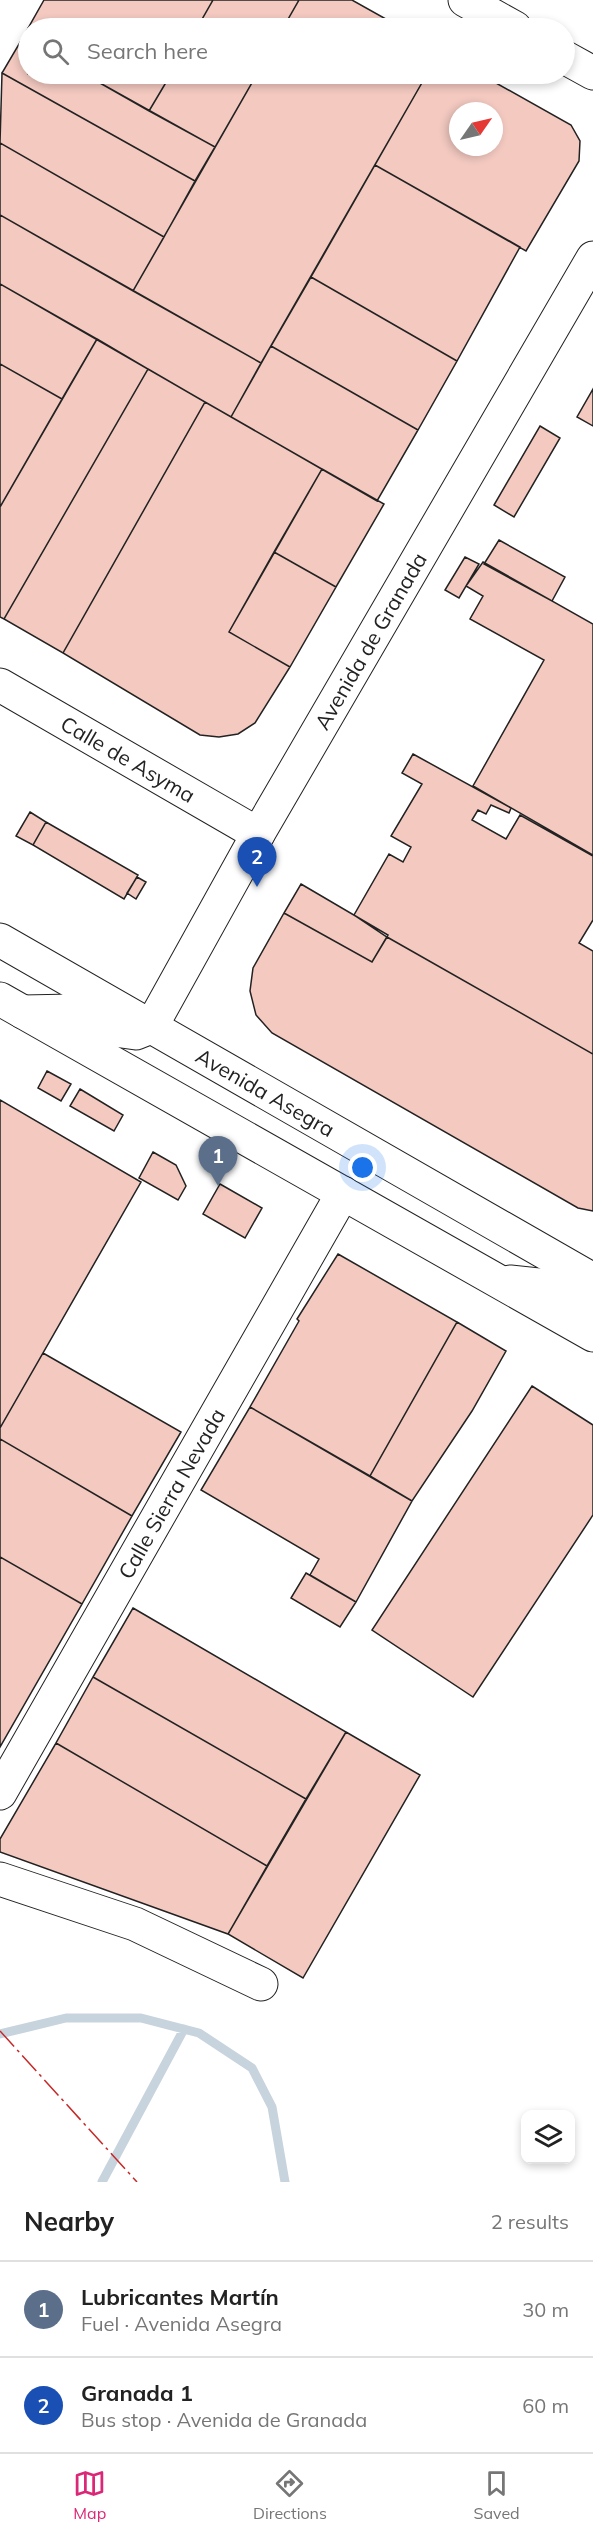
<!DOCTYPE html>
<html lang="en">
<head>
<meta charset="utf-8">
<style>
	body { margin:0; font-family:Mulish,sans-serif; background:#f2f2f2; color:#222 }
	.controls { position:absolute; right:18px; bottom:18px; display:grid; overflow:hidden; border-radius:12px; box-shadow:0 3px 9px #0003 }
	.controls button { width:54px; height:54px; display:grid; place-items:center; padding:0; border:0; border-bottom:2px solid #e0e0e0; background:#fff; color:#222; font:30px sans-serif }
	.compass { position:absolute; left:449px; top:102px; width:54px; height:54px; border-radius:50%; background:#fff; box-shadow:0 3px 9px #0003; rotate:56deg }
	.you { position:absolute; left:363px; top:1168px; width:21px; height:21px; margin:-15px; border:4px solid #fff; border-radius:50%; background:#1a73e8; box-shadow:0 0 0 9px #1a73e833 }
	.badge { display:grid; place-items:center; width:39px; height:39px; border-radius:50%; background:#db2777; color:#fff; font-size:20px; font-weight:700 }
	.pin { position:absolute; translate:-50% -50px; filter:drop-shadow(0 2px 3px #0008) }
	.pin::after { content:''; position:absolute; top:32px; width:21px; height:18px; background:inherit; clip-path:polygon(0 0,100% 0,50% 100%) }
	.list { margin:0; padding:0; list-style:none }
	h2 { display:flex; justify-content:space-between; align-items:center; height:78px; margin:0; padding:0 24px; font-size:26px }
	h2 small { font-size:20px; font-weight:400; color:#767676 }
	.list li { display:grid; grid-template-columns:39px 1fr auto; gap:18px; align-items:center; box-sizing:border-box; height:96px; padding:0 24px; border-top:2px solid #e0e0e0 }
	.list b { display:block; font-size:22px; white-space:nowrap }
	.list p { margin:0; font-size:20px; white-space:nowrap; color:#767676 }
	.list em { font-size:20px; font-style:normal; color:#767676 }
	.icon { flex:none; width:33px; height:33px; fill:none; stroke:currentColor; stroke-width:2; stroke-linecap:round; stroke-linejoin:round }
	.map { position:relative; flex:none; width:593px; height:2182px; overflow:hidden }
	.search { position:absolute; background:#fff; box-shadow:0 3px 9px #0003; left:18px; right:18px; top:18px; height:66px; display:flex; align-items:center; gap:15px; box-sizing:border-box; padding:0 21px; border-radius:33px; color:#767676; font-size:22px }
	.sheet { height:270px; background:#fff }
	nav { display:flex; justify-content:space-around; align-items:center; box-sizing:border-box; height:84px; border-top:2px solid #e0e0e0; background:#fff; font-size:16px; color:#767676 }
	nav a { display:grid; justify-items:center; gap:3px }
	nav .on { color:#db2777 }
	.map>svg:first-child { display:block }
</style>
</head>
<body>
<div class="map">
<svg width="593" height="2182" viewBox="0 0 593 2182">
	<rect width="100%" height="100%" fill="#fff"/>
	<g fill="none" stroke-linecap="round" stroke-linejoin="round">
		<!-- stream -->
		<path stroke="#c7d3dd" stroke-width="9" d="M 0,2034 L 66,2018 L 141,2018 L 199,2033 L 252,2068 L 272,2107 L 285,2182
			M 102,2182 L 184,2029"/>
	</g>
	<!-- building -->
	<path fill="#f3c9c0" stroke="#222" stroke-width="1.5" fill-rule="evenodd" d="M 44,0 L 213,0 L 197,28 L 28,28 L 28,42 L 22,39 Z
		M 213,0 L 299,0 L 283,28 L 197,28 Z
		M 299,0 L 352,0 L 402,28 L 283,28 Z
		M 22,39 L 28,42 L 28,74 L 84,74 L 215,147 L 195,181 L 2,73 Z
		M 2,73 L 195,181 L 164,237 L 0,143 Z
		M 84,74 L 171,74 L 149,111 Z
		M 171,74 L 257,74 L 215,147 L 149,111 Z
		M 257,74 L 427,74 L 261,363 L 133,291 Z
		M 427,74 L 480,74 L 571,125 L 580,141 L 579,161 L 526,251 L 375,165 ZM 458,111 L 494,111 L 494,147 L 458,147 Z
		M 0,143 L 164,237 L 133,291 L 0,215 Z
		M 375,165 L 520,247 L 457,361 L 311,277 Z
		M 0,215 L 261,363 L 231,417 L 0,284 Z
		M 311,277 L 457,361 L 418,430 L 271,346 Z
		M 0,284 L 97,339 L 62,399 L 0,364 Z
		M 97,339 L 148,369 L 4,619 L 0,617 L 0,507 Z
		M 271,346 L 418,430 L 377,501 L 231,417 Z
		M 0,364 L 62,399 L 0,507 Z
		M 148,369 L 205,402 L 63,653 L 4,619 Z
		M 593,389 L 593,426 L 577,417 Z
		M 205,402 L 322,469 L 229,632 L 290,667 L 255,723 L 238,734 L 219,737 L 200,735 L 63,653 Z
		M 540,426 L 560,438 L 514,517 L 494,505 Z
		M 322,469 L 384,504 L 336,587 L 274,552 Z
		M 499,540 L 565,577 L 552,601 L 484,564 Z
		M 274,552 L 336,587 L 290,667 L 229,632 Z
		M 465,557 L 479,564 L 459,598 L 445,590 Z
		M 483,562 L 593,624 L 593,855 L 473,786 L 544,660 L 470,619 L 483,596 L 466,586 Z
		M 413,754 L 511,808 L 509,813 L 491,805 L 486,814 L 478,810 L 472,820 L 506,839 L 520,815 L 593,856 L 593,920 L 579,943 L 593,951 L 593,1054 L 387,937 L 354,915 L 389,854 L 403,862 L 411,847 L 391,836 L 422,784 L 402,773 Z
		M 30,812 L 46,822 L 33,845 L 16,836 Z
		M 46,822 L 138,875 L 124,899 L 33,845 Z
		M 137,877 L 146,882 L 136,899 L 127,893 Z
		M 301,884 L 388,935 L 372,962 L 284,913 Z
		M 284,913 L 372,962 L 387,937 L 593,1054 L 593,1211 L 578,1208 L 272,1033 L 256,1015 L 250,991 L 253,968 Z
		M 47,1071 L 71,1084 L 61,1101 L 38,1088 Z
		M 80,1089 L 123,1115 L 114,1131 L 70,1106 Z
		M 0,1100 L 141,1182 L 0,1428 Z
		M 153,1152 L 176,1165 L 186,1186 L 178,1200 L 139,1178 Z
		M 220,1184 L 262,1208 L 245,1238 L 203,1214 Z
		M 338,1254 L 457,1322 L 370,1476 L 250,1407 L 299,1321 L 297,1319 Z
		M 457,1322 L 506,1351 L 472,1411 L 412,1501 L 370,1476 Z
		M 43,1353 L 181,1432 L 132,1516 L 0,1439 L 0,1428 Z
		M 532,1386 L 593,1425 L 593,1515 L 473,1697 L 372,1630 Z
		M 250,1407 L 412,1501 L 356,1602 L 310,1575 L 319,1559 L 201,1490 Z
		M 0,1439 L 132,1516 L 82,1604 L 0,1557 Z
		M 0,1557 L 82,1604 L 0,1747 Z
		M 306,1573 L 356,1602 L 340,1627 L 291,1598 Z
		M 133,1608 L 346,1732 L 306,1799 L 93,1677 Z
		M 93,1677 L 306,1799 L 267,1866 L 56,1743 Z
		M 346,1732 L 420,1775 L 303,1978 L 228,1934 Z
		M 56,1743 L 267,1866 L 228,1934 L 0,1852 L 0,1839 Z"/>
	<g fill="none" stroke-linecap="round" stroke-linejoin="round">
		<!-- minor casing -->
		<g stroke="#222" stroke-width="35">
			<g id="minor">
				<path d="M 465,0 L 515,28"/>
				<path d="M 564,57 L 593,73"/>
				<path id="s1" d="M 0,685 L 258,834"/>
				<path id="s2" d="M 0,940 L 593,1280"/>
				<path d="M 0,999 L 593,1335"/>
				<path id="s3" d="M 23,1012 L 73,1011 L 107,1029 L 136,1033 L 151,1027 L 258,834 L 593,258"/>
				<path d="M 510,1282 L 557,1287 L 593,1309"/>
				<path id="s4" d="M 0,1793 L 343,1193"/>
				<path d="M 0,1879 L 135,1924 L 261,1984"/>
			</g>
		</g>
		<!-- minor -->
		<use href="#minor" stroke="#fff" stroke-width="33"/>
		<!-- power -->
		<path stroke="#c62828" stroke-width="1.5" stroke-dasharray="21 4.5 3 4.5" stroke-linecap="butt" d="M 0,2031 L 137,2182"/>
	</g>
	<g text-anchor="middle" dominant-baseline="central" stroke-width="4.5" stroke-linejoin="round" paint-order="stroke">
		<!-- street labels -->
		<g font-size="21" fill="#222" stroke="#fff">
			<text stroke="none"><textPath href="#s3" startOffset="578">Avenida de Granada</textPath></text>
			<text stroke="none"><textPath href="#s1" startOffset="148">Calle de Asyma</textPath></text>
			<text stroke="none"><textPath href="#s2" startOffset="306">Avenida Asegra</textPath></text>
			<text stroke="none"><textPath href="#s4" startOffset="345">Calle Sierra Nevada</textPath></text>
		</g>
	</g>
</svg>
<div class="controls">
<button><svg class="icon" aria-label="layers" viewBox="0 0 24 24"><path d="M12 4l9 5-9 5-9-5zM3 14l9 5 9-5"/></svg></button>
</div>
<svg class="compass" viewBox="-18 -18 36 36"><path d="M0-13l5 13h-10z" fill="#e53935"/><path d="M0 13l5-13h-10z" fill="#767676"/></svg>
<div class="you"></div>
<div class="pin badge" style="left:218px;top:1186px;background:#5c6f8a">1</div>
<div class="pin badge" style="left:257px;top:887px;background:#1a4fb4">2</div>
<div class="search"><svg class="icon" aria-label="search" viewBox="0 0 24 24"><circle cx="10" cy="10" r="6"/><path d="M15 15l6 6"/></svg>Search here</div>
</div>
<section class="sheet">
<h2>Nearby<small>2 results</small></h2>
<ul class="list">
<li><span class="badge" style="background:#5c6f8a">1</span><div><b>Lubricantes Martín</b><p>Fuel · Avenida Asegra</p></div><em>30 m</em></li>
<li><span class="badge" style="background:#1a4fb4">2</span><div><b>Granada 1</b><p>Bus stop · Avenida de Granada</p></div><em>60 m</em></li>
</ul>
</section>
<nav>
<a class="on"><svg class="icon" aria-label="map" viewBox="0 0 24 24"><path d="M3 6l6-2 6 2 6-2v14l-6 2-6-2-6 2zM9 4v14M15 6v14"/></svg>Map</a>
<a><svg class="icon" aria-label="directions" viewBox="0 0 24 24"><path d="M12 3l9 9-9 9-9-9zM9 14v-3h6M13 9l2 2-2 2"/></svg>Directions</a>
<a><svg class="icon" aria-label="saved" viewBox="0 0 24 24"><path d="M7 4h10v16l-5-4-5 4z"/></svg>Saved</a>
</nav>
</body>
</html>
